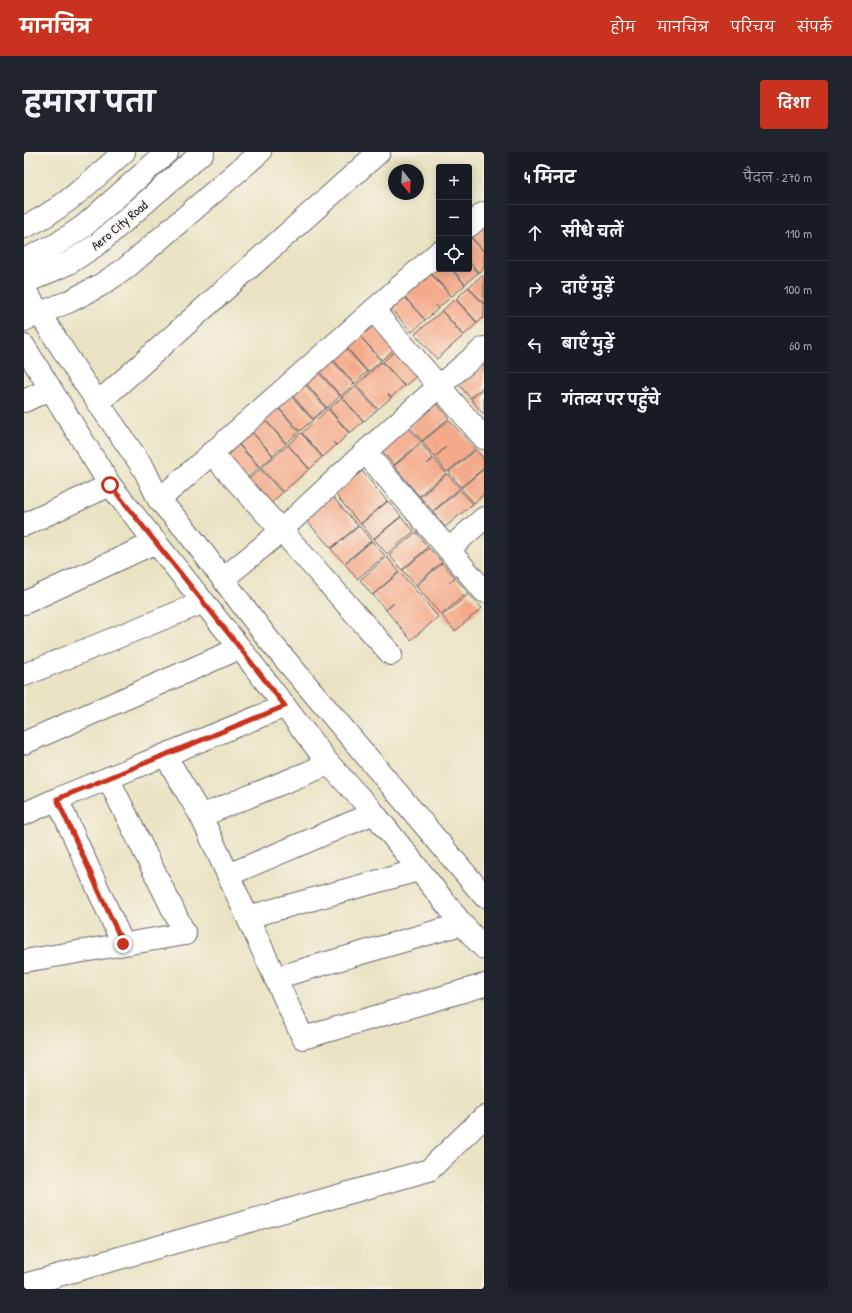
<!DOCTYPE html>
<html lang="hi">
<head>
<meta charset="utf-8">
<style>
	body { margin:0; font-family:"Patrick Hand","Playpen Sans Deva",sans-serif; background:#20242c; color:#f1f3f6 }
	.controls { position:absolute; right:12px; top:12px; display:grid; overflow:hidden; border-radius:4px; box-shadow:0 2px 10px #0003 }
	.controls button { width:36px; height:36px; display:grid; place-items:center; padding:0; border:0; border-bottom:1px solid #363941; background:#171b24; color:#f1f3f6; font:20px sans-serif }
	.compass { position:absolute; left:364px; top:12px; width:36px; height:36px; border-radius:50%; background:#171b24; box-shadow:0 2px 10px #0003; rotate:162deg }
	.stop { position:absolute; width:12px; height:12px; margin:-9px; border:3px solid #c8321e; border-radius:50%; background:#fff }
	.stop.end { background:#c8321e; border-color:#fff; box-shadow:0 1px 4px #0008 }
	.list { margin:0; padding:0; list-style:none }
	h2 { display:flex; justify-content:space-between; align-items:center; height:52px; margin:0; padding:0 16px; font-size:17px }
	h2 small { font-size:13px; font-weight:400; color:#9ea1a6 }
	.list li { display:grid; grid-template-columns:26px 1fr auto; gap:12px; align-items:center; box-sizing:border-box; height:56px; padding:0 16px; border-top:1px solid #363941 }
	.list b { display:block; font-size:15px; white-space:nowrap }
	.list em { font-size:13px; font-style:normal; color:#9ea1a6 }
	.icon { flex:none; width:22px; height:22px; fill:none; stroke:currentColor; stroke-width:2; stroke-linecap:round; stroke-linejoin:round }
	.map { position:relative; flex:none; width:460px; height:1137px; overflow:hidden; border-radius:4px }
	header { display:flex; align-items:center; gap:24px; box-sizing:border-box; height:56px; padding:0 20px; background:#c8321e; color:#fff }
	header strong { font-size:19px }
	nav { display:flex; gap:22px; margin-inline-start:auto; font-size:14px }
	.intro { display:flex; align-items:center; justify-content:space-between; box-sizing:border-box; height:96px; padding:0 24px }
	h1 { margin:0; font-size:28px }
	.button { padding:10px 18px; border-radius:4px; background:#c8321e; color:#fff; font-size:14px; font-weight:700 }
	main { display:flex; gap:24px; padding:0 24px }
	aside { flex:1; background:#171b24; border-radius:4px; box-shadow:0 2px 10px #0003 }
	.map>svg:first-child { display:block }
</style>
</head>
<body>
<header>
<strong>मानचित्र</strong>
<nav><a>होम</a><a>मानचित्र</a><a>परिचय</a><a>संपर्क</a></nav>
</header>
<div class="intro"><h1>हमारा पता</h1><a class="button">दिशा</a></div>
<main>
<div class="map">
<svg width="460" height="1137" viewBox="0 0 460 1137">
	<rect width="100%" height="100%" fill="#f7f3e8"/>
	<filter id="ink" filterUnits="userSpaceOnUse"><feTurbulence type="fractalNoise" baseFrequency=".025" numOctaves="2"/><feDisplacementMap in="SourceGraphic" scale="8" xChannelSelector="R" yChannelSelector="G"/><feConvolveMatrix kernelMatrix="1 2 1 2 8 2 1 2 1" color-interpolation-filters="sRGB"/></filter>
	<filter id="wash" filterUnits="userSpaceOnUse"><feTurbulence type="fractalNoise" baseFrequency=".012" numOctaves="4" result="noise"/><feDisplacementMap in="SourceGraphic" scale="16" xChannelSelector="R" yChannelSelector="G"/><feGaussianBlur stdDeviation="0.9" result="paint"/><feColorMatrix in="noise" values="0 0 0 0 0 0 0 0 0 0 0 0 0 0 0 0 0 1.4 0 .05"/><feComposite in="paint" operator="in"/></filter>
	<g filter="url(#wash)">
		<rect width="100%" height="100%" fill="#e9e3c3"/>
		<g id="blocks">
			<!-- building -->
			<path fill="#f4aa8a" d="M 460,73 L 460,99 L 447,85 Z
				M 446,85 L 460,100 L 460,116 L 455,121 L 445,109 L 445,86 Z
				M 445,110 L 454,121 L 441,132 L 428,117 L 445,117 Z
				M 415,113 L 415,117 L 427,117 L 441,133 L 428,144 L 406,120 Z
				M 406,121 L 427,145 L 414,156 L 412,153 L 414,157 L 401,168 L 380,144 Z
				M 458,123 L 460,126 L 460,152 L 445,135 Z
				M 444,135 L 460,153 L 460,165 L 454,171 L 432,147 Z
				M 379,144 L 401,168 L 388,180 L 366,156 Z
				M 431,147 L 453,171 L 440,183 L 418,159 Z
				M 418,159 L 439,184 L 413,207 L 391,182 Z
				M 349,172 L 371,196 L 358,208 L 336,184 Z
				M 336,184 L 357,209 L 344,220 L 323,196 Z
				M 322,196 L 343,220 L 330,232 L 309,207 Z
				M 372,198 L 394,222 L 381,234 L 359,210 Z
				M 308,208 L 330,232 L 317,244 L 295,219 Z
				M 460,209 L 460,234 L 446,246 L 434,231 Z
				M 358,210 L 380,234 L 367,245 L 364,242 L 367,246 L 354,257 L 332,233 Z
				M 294,220 L 316,244 L 303,256 L 282,231 Z
				M 281,232 L 302,256 L 289,267 L 268,243 Z
				M 331,234 L 353,258 L 340,269 L 318,245 Z
				M 460,236 L 460,263 L 447,247 Z
				M 267,244 L 289,268 L 276,279 L 254,255 Z
				M 318,245 L 339,270 L 326,281 L 305,257 Z
				M 413,252 L 425,266 L 398,289 L 385,274 Z
				M 254,256 L 275,280 L 262,291 L 241,267 Z
				M 304,257 L 325,281 L 313,293 L 309,290 L 312,293 L 299,305 L 278,281 Z
				M 240,267 L 262,292 L 249,303 L 227,279 Z
				M 425,268 L 451,297 L 423,320 L 411,305 L 422,295 L 411,305 L 398,290 Z
				M 384,276 L 397,290 L 370,313 L 357,298 Z
				M 227,279 L 249,304 L 236,315 L 214,291 Z
				M 277,281 L 298,305 L 286,317 L 264,293 Z
				M 213,291 L 235,315 L 222,327 L 200,302 Z
				M 397,292 L 409,306 L 403,312 L 410,307 L 422,321 L 395,344 L 370,314 Z
				M 264,293 L 285,317 L 259,340 L 237,316 Z
				M 452,298 L 460,307 L 460,316 L 437,335 L 425,320 Z
				M 236,317 L 258,341 L 245,353 L 224,328 Z
				M 460,317 L 460,342 L 450,351 L 437,336 Z
				M 338,319 L 363,349 L 336,372 L 311,342 Z
				M 423,322 L 436,336 L 409,359 L 396,345 Z
				M 436,338 L 449,352 L 421,375 L 409,360 Z
				M 308,344 L 334,374 L 307,396 L 281,367 Z
				M 364,349 L 377,364 L 349,387 L 337,372 Z
				M 377,365 L 390,379 L 363,402 L 350,387 Z
				M 335,374 L 347,389 L 320,411 L 307,397 Z
				M 392,380 L 404,395 L 378,418 L 365,403 Z
				M 348,389 L 361,404 L 333,427 L 321,412 Z
				M 405,396 L 418,410 L 391,433 L 379,418 Z
				M 363,405 L 375,420 L 348,443 L 336,428 Z
				M 418,411 L 431,425 L 425,431 L 431,426 L 444,440 L 417,463 L 392,434 Z
				M 376,420 L 414,465 L 387,488 L 362,458 L 370,451 L 362,458 L 349,443 Z
				M 445,442 L 458,456 L 431,479 L 418,464 Z"/>
		</g>
	</g>
	<g filter="url(#ink)">
		<use href="#blocks" fill-opacity="0" stroke="#68666b" stroke-width="1"/>
		<g fill="none" stroke-linecap="round" stroke-linejoin="round">
			<!-- minor casing -->
			<g stroke="#68666b" stroke-width="24">
				<path id="minor" d="M 445,74 L 460,61
					M 0,75 C 38,59 69,27 100,0
					M 0,108 L 33,92 L 60,74 L 143,0
					M 0,131 L 45,111 L 74,92 L 179,0
					M 0,137 L 55,223 L 120,317 L 135,348 L 162,378 L 244,487 L 460,744
					M 349,158 L 460,286
					M 0,168 L 46,149 L 75,134 L 101,117 L 236,0
					M 0,194 L 86,333 L 216,496 L 305,612 L 350,661 L 438,772 L 460,796
					M 0,249 L 26,237
					M 75,250 L 355,0
					M 341,300 L 460,439
					M 187,301 L 257,378 L 367,502
					M 135,348 L 415,100
					M 0,373 L 86,333
					M 425,397 L 460,366
					M 199,427 L 250,385 L 341,300 L 414,235 L 460,196
					M 0,451 L 132,390
					M 0,523 L 180,450
					M 0,591 L 216,496
					M 141,603 L 177,664 L 279,886 L 460,833
					M 33,647 L 99,792
					M 0,662 L 33,647 L 261,554
					M 177,664 L 305,612
					M 204,723 L 350,661
					M 224,765 L 395,718
					M 0,809 L 161,782 L 84,626
					M 251,826 L 438,772
					M 0,1133 L 405,1018 L 460,965"/>
			</g>
			<!-- minor -->
			<use href="#minor" stroke="#fff" stroke-width="22"/>
		</g>
	</g>
	<g fill="none" stroke-linecap="round" stroke-linejoin="round" filter="url(#ink)">
		<!-- route -->
		<path stroke="#c8321e" stroke-width="5" d="M 86,333 L 216,496 L 261,554 L 33,647 L 99,792"/>
	</g>
	<g text-anchor="middle" dominant-baseline="central" stroke-width="4" stroke-linejoin="round" paint-order="stroke">
		<!-- street labels -->
		<g font-size="13" fill="#22223b" stroke="#f7f3e8">
			<text transform="translate(95 73) rotate(-40)">Aero City Road</text>
		</g>
	</g>
</svg>
<div class="controls">
<button>+</button>
<button>−</button>
<button><svg class="icon" aria-label="locate" viewBox="0 0 24 24"><circle cx="12" cy="12" r="6"/><path d="M12 2v4M12 18v4M2 12h4M18 12h4"/></svg></button>
</div>
<svg class="compass" viewBox="-18 -18 36 36"><path d="M0-13l5 13h-10z" fill="#e53935"/><path d="M0 13l5-13h-10z" fill="#9ea1a6"/></svg>
<div class="stop" style="left:86px;top:333px"></div>
<div class="stop end" style="left:99px;top:792px"></div>
</div>
<aside>
<h2>4 मिनट<small>पैदल · 270 m</small></h2>
<ul class="list">
<li><svg class="icon" aria-label="ahead" viewBox="0 0 24 24"><path d="M12 20V5M6 11l6-6 6 6"/></svg><div><b>सीधे चलें</b></div><em>110 m</em></li>
<li><svg class="icon" aria-label="right" viewBox="0 0 24 24"><path d="M7 20v-9h11M14 6l5 5-5 5"/></svg><div><b>दाएँ मुड़ें</b></div><em>100 m</em></li>
<li><svg class="icon" aria-label="left" viewBox="0 0 24 24"><path d="M17 20v-9H6M10 6l-5 5 5 5"/></svg><div><b>बाएँ मुड़ें</b></div><em>60 m</em></li>
<li><svg class="icon" aria-label="arrive" viewBox="0 0 24 24"><path d="M6 21V4h12l-3 4 3 4H6"/></svg><div><b>गंतव्य पर पहुँचे</b></div></li>
</ul>
</aside>
</main>
</body>
</html>
